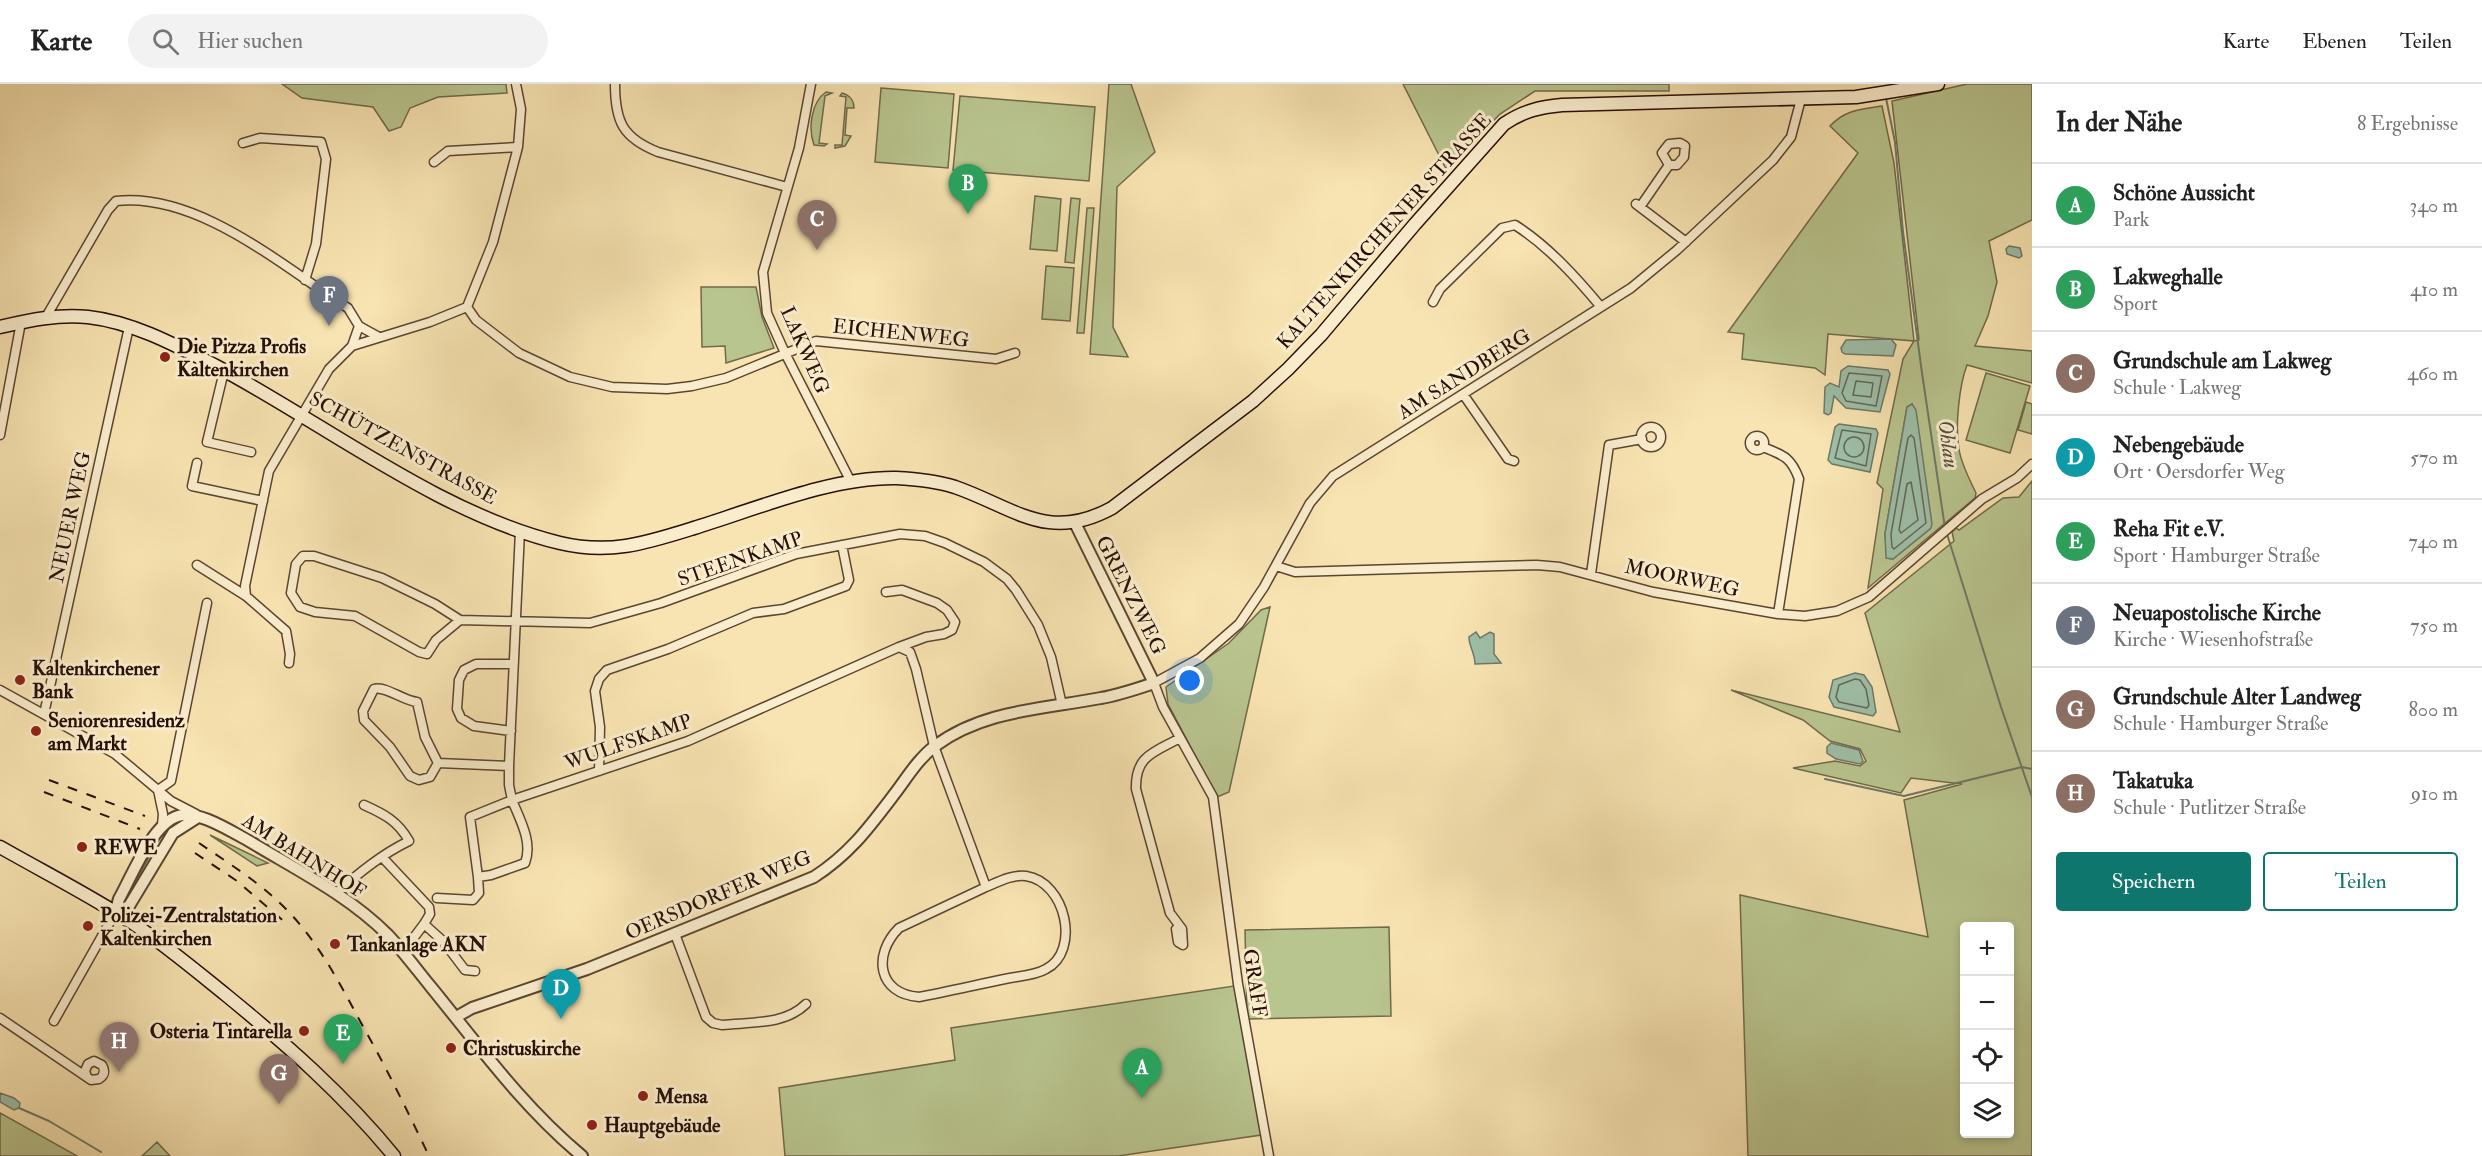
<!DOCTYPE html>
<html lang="de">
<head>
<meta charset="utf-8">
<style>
	body { margin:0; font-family:"IM FELL Double Pica",serif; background:#f2f2f2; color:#222 }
	.controls { position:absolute; right:18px; bottom:18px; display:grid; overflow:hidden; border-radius:6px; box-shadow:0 3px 9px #0003 }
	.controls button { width:54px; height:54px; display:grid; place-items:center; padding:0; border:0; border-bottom:2px solid #e0e0e0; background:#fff; color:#222; font:30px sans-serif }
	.you { position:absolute; left:1190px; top:597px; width:21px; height:21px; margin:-15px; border:4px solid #fff; border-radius:50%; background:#1a73e8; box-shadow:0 0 0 9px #1a73e833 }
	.badge { display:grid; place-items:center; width:39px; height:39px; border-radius:50%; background:#0f766e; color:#fff; font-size:20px; font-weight:700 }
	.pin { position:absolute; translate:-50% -50px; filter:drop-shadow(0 2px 3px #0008) }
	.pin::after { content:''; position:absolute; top:32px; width:21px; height:18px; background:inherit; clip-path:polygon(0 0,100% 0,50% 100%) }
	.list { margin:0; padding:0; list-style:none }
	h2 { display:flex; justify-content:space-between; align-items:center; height:78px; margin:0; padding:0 24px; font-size:26px }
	h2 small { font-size:20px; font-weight:400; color:#767676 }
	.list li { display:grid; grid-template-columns:39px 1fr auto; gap:18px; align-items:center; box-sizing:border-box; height:84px; padding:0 24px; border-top:2px solid #e0e0e0 }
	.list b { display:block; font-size:22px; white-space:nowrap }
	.list p { margin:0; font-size:20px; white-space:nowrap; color:#767676 }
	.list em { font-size:20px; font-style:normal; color:#767676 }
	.actions { display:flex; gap:12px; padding:18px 24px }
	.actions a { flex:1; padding:14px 0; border:2px solid #0f766e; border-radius:6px; text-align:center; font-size:21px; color:#0f766e }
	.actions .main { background:#0f766e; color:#fff }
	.icon { flex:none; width:33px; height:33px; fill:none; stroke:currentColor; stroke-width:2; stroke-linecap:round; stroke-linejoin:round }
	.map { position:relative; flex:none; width:2032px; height:1072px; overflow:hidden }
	header { display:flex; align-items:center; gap:36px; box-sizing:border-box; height:84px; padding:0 30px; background:#fff; border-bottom:2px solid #e0e0e0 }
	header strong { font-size:28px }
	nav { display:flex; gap:33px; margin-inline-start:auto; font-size:21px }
	.search { width:420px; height:54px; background:#f2f2f2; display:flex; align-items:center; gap:15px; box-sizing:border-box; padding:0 21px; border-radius:33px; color:#767676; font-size:22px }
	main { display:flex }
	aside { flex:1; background:#fff }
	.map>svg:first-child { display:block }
</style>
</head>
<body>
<header>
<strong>Karte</strong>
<div class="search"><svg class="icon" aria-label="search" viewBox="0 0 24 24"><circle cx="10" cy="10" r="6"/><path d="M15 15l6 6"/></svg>Hier suchen</div>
<nav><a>Karte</a><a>Ebenen</a><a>Teilen</a></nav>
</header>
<main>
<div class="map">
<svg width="2032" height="1072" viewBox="0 0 2032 1072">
	<rect width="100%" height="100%" fill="#f8e4b2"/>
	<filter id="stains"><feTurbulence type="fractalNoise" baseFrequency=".00333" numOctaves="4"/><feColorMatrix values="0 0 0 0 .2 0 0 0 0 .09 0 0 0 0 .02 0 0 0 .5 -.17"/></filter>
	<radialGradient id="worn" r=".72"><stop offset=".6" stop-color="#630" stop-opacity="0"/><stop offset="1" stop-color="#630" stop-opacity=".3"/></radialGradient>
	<!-- green -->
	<path fill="#b9c58f" stroke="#706a4b" stroke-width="1.5" fill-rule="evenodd" d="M 282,0 L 506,0 L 507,9 L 438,13 L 410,24 L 401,43 L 389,47 L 373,23 L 302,14 Z
		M 1109,0 L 1131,0 L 1155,68 L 1117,103 L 1113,243 L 1128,273 L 1090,270 Z
		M 1403,0 L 1669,0 L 1669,7 L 1535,7 L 1500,30 L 1446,85 Z
		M 1967,0 L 2032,0 L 2032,136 L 1989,157 L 1997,198 L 1988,232 L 1975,262 L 2032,267 L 2032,299 L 1967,281 C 1959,302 1955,343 1959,365 C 1961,380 1970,396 1976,409 L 1975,414 L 1868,504 L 1883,405 L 1877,399 L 1903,275 L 1914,257 L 1828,250 L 1825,291 L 1815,284 L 1742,275 L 1744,250 L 1728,248 L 1858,69 L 1830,42 C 1845,26 1861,25 1882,22 L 1894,79 L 1914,257 L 1919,256 L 1892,17 ZM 1912,320 L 1930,445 L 1893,475 L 1887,474 L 1885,450 L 1907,323 Z
		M 881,4 L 954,10 L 948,84 L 875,78 Z
		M 826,8 L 832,9 L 825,12 L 819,59 L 827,60 L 824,62 L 814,61 C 808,45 811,18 826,8 Z
		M 842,9 C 850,11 854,17 854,24 L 847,24 L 845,51 L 851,52 L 845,62 L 835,64 L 835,61 L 842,61 L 846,13 L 840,12 Z
		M 960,12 L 1095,23 L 1089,97 L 953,86 Z
		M 1035,112 L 1061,115 L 1057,167 L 1030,165 Z
		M 1071,114 L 1080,115 L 1074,179 L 1065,178 Z
		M 1087,124 L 1094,124 L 1084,249 L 1077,249 Z
		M 1046,182 L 1074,184 L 1070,237 L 1042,235 Z
		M 701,203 L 756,203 L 762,233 L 774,264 L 726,279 L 725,262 L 702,263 Z
		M 1986,289 L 2030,302 L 2010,369 L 1966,356 Z
		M 2026,318 L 2032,320 L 2032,350 L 2018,346 Z
		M 2032,397 L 2032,1072 L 1748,1072 L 1740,811 L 1928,853 L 1904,716 L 1962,700 L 1911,694 L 1901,709 L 1793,684 L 1835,677 L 1860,682 L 1866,677 L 1860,665 L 1830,657 L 1803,636 L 1731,606 L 1900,648 L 1865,529 L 1954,457 L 1952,448 L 1956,444 L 1959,446 L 2003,414 L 2019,413 ZM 1964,842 L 2010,842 L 2010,1050 L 1964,1050 Z
		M 1270,523 L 1229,708 L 1217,713 L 1168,620 L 1166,603 L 1229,559 L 1261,526 Z
		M 164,746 L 168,749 L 128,818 L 125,816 Z
		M 210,751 L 268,779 L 257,782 Z
		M 1389,843 L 1391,932 L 1247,935 L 1245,846 Z
		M 1234,902 L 1261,1051 L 1118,1072 L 785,1072 L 779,1004 L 955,976 L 951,944 Z
		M 0,1029 L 77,1072 L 0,1072 Z
		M 157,1058 L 170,1072 L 142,1072 Z"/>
	<!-- water -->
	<path fill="#9ebfa8" stroke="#6e7968" stroke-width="1.5" d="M 2009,162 L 2020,164 L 2022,172 L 2019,174 L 2007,170 L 2006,165 Z
		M 1891,255 L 1896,261 L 1893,272 L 1845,270 L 1842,268 L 1841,264 L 1846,256 Z
		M 1848,282 L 1888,286 L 1890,290 L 1880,328 L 1846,324 L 1834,312 L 1831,329 L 1828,331 L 1824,329 L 1825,303 L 1830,299 L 1839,303 L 1841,287 Z
		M 1912,320 L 1916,326 L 1932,440 L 1931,444 L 1893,475 L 1886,474 L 1885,450 L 1907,323 Z
		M 1839,340 L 1876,345 L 1878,349 L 1870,388 L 1832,380 L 1828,376 L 1835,343 Z
		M 1476,548 L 1480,554 L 1490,548 L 1494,550 L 1494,570 L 1501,579 L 1475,580 C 1475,569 1469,563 1469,553 Z
		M 1855,589 L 1864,591 L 1872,603 L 1876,628 L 1873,632 L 1834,623 L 1829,613 L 1833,596 Z
		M 1831,659 L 1859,666 L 1863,677 L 1860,680 L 1836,675 L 1827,669 L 1827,663 Z
		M 0,1009 L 14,1014 L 20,1019 L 19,1024 L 14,1026 L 0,1018 Z"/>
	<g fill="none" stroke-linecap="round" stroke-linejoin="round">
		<!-- shore -->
		<path stroke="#626858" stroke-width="1.5" d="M 1849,289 L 1882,292 L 1876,322 L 1846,317 L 1842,309 Z
			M 1856,297 L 1873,299 L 1871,313 L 1853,311 Z
			M 1842,346 L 1871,350 L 1866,382 L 1835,374 Z
			M 1911,351 L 1914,354 L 1926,439 L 1894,465 L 1892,463 L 1891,450 L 1908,354 Z
			M1844 363a10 10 0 1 1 20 0a10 10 0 1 1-20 0Z
			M 1911,398 L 1918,436 L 1901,449 L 1899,446 L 1907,400 Z
			M 1855,595 L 1860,596 L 1866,605 L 1869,621 L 1867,624 L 1839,618 L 1836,613 L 1839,601 Z"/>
		<!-- stream -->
		<path stroke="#6e7968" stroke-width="2" d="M 1886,14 L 1895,58 L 1903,148 L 1922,289 L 1945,444
			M 1947,450 L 2001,623 L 2032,713
			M 1825,695 L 1904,712 L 2022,683 L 2032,685
			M 19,1024 L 49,1037 L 101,1068"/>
		<!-- minor casing -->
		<g stroke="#5b4532" stroke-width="11">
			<path id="minor" d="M 615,0 C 615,38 623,54 658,68 L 787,103
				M 811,0 L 799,64 L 763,188 L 767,229 L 785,269 L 851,398
				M 243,59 L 260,54 L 321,58 L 326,75 L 316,160 L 305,196
				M 434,78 L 448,67 L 518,63
				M 1636,120 L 1686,158
				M 1640,123 L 1669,81 L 1677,81 L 1684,73 L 1685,62 L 1680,59 L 1669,60 L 1662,69 L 1669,81
				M 1433,218 L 1440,205 L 1502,144 L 1515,141 C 1548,162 1576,193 1601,223
				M 467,223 L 476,236 L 519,269 L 570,293 L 612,303 L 667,305 L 692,302 L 726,294 L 816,257 L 996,275 L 1015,269
				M 46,233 L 108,126 L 116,117 C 198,108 282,182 348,224 L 359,242 L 379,253
				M 352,262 L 359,242
				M 224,287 L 207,358 L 251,368
				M 1463,310 L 1508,375 L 1514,377
				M1641 353a10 10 0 1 1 20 0a10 10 0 1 1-20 0Z
				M 0,351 L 21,238
				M1750 359a7 7 0 1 1 14 0a7 7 0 1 1-14 0Z
				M 1763,363 C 1783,371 1791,373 1799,395 L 1778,530
				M 197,379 L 192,402 L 263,417
				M 520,447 L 509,682 L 509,701 L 512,716 L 688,657 L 899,563 L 910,568 L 916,585 L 934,662 L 986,803 C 998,798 1013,790 1026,792 C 1066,798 1081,867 1046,885 C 1036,891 1021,892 1010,894 C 980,900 950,907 919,913 C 878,910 872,871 899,844 L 986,803
				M 197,481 L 246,512
				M 1276,482 L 1295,488 L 1537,481 L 1560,483 L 1653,508 L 1778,530 L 1805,532 L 1837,527 L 1869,513 L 1982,415 L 2017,394 L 2032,380
				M 1591,490 L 1609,361 L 1642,355
				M 886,508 L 902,506 L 937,519 L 947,526 L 955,538 L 952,546 L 944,550 L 926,553 L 899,563
				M 460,536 L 435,520 L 382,494 L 314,472 L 303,472 L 296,480 L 291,509 L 300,523 L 315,528 L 355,532 L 419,568 L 427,570 L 436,556 L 460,536 L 590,539 L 661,519 L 796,470 L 900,450 L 925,452 L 945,459 L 984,478 L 1007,495 L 1016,506 L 1038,541 L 1051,573 L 1062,621
				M 289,579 L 290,570 L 286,547 L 246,512 L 245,502 L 269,387 L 329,285 L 352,262 L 430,238 L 467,223 L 493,158 L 518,63 L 521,25 L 516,0
				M 0,606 L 115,670 L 171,717 L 196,730
				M 44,630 L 129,243
				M 511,647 L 474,642 L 461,634 L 457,625 L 459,596 L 464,586 L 476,580 L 513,580
				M 438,679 L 430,693 L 419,696 L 410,692 L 390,663 L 364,636 L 363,627 L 374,605 C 384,601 404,617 417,618 L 425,653 L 438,679 L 509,682
				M 599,687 L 600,643 L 595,607 L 599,595 L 607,586 L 668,565 L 753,529 L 784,525 L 846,502 L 849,496 L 842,461
				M 158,706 L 171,697 L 207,519
				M 158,706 L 163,730 L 162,741
				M 512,716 C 520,736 533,758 525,779 L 491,791 L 478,793 L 470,733 Z
				M 382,773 L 429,823 L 430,830 L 424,840
				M 336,809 C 359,789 382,770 409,757 C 398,737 384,730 364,721
				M 437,814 L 473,816 L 479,809 L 478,793
				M 1179,843 L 1176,845 L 1178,858 L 1183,861 L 1182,845 L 1170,829 L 1136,705 C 1135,671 1155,668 1180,654
				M 675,850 L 706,933 L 713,939 L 722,941 C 751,938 785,941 806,920
				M 403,868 L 424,840 L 443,857 L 465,886 L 475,887
				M 0,934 L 91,996 L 99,995 C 105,991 105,986 102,981 L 94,977 L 88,980 L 85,987 L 87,993
				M 54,937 L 115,829
				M 1269,1072 L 1238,900 L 1213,713 L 1163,623 L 1154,599 L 1200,574 L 1239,540 L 1264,503 L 1310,419 L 1333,392 L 1631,204 L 1677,166 L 1773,76 L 1791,53 L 1801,15"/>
		</g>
		<!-- tertiary casing -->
		<g stroke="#5b4532" stroke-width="14">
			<path id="tertiary" d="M 115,829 L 119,815 C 132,792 152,740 178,732 C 197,725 232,748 249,757 C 297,786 348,811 388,851 C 403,867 417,886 431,903 C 479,962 523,1023 582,1072
				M 115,829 L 129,822 L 173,749 L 198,733
				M 456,933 L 472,924 L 587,885 L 814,793 C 851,769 870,742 896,708 C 908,692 919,674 935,662 C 983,626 1044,625 1101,614 C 1119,611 1136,605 1154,599 L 1075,439"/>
		</g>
		<!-- secondary casing -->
		<g stroke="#271007" stroke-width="15">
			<path id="secondary" d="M 0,243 C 30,236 58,230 88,233 C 133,238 177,262 216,282 C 325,340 440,430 560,459 C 610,471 646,459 694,444 C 756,425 831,393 896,394 C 916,395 936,397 955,403 C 1015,424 1048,459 1112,424 L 1253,317 L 1288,285 L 1321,251 L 1415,140 L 1504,40 C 1523,27 1540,23 1562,21 L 1856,13 L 1938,0
				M 0,763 C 44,788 89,811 131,838 C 164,860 195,886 226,911 C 286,960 344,1011 394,1072"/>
		</g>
		<!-- minor -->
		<use href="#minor" stroke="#faedcd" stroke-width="8"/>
		<!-- tertiary -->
		<use href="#tertiary" stroke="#faedcd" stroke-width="10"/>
		<!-- secondary -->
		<use href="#secondary" stroke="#faedcd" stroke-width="12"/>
		<!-- rail -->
		<path stroke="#271007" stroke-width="2" stroke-dasharray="10 10" stroke-linecap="butt" d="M 49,696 L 145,732
			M 44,708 L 140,745
			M 199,759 C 228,779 259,798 284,823 C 317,856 338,896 360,937 C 385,981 407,1026 429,1072
			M 195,769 L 237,797 L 287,840"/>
	</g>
	<!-- markers -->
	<g fill="#8f2418" stroke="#faedcd" stroke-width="2">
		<circle cx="165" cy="273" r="6"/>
		<circle cx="20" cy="596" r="6"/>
		<circle cx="36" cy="647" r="6"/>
		<circle cx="82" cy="763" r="6"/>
		<circle cx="88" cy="842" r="6"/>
		<circle cx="335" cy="860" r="6"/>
		<circle cx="304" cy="947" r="6"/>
		<circle cx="451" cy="964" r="6"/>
		<circle cx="643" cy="1012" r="6"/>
		<circle cx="592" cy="1041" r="6"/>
	</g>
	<g text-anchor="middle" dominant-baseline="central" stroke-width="6" stroke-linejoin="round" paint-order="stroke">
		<!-- street labels -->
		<g font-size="20" fill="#271007" stroke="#faedcd">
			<text transform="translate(1384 147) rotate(-48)">KALTENKIRCHENER STRASSE</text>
			<text transform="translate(901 249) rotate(6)">EICHENWEG</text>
			<text transform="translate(805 266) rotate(66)">LAKWEG</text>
			<text transform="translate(1464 290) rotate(-32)">AM SANDBERG</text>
			<text transform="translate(403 364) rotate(29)">SCHÜTZENSTRASSE</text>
			<text transform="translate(70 433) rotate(-78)">NEUER WEG</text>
			<text transform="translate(740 475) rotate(-19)">STEENKAMP</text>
			<text transform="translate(1682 494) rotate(12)">MOORWEG</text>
			<text transform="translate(1131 511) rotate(63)">GRENZWEG</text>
			<text transform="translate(628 658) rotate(-19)">WULFSKAMP</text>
			<text transform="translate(304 772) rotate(32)">AM BAHNHOF</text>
			<text transform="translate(718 811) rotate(-23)">OERSDORFER WEG</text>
			<text transform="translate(1255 899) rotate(81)">GRAFF</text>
		</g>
		<!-- poi labels -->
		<g font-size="20" font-weight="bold" fill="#271007" stroke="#faedcd" text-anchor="start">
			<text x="177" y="262">Die Pizza Profis<tspan x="177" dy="23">Kaltenkirchen</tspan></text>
			<text x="32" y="584">Kaltenkirchener<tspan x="32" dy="23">Bank</tspan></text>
			<text x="48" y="636">Seniorenresidenz<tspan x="48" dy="23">am Markt</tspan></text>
			<text x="94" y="763">REWE</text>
			<text x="100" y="831">Polizei-Zentralstation<tspan x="100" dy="23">Kaltenkirchen</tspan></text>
			<text x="347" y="860">Tankanlage AKN</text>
			<text x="292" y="947" text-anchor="end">Osteria Tintarella</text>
			<text x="463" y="964">Christuskirche</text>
			<text x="655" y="1012">Mensa</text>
			<text x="604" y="1041">Hauptgebäude</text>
		</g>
		<!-- water labels -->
		<g font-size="21" font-style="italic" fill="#514d3f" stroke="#faedcd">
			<text transform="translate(1948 360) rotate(82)">Ohlau</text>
		</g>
	</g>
	<rect width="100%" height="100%" filter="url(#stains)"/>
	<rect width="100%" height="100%" fill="url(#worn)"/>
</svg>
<div class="controls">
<button>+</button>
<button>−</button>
<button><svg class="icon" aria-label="locate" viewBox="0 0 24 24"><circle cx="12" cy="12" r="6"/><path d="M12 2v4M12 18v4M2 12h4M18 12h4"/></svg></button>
<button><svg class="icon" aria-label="layers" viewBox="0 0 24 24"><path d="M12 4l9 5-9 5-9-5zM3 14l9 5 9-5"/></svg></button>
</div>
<div class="you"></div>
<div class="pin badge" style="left:1142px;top:1014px;background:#2e9e5b">A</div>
<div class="pin badge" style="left:968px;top:130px;background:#2e9e5b">B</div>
<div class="pin badge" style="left:817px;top:166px;background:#8d6e63">C</div>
<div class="pin badge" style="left:561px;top:935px;background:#0f9aa8">D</div>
<div class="pin badge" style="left:343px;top:980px;background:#2e9e5b">E</div>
<div class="pin badge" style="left:329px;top:242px;background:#6b7280">F</div>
<div class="pin badge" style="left:279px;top:1020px;background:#8d6e63">G</div>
<div class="pin badge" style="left:119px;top:988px;background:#8d6e63">H</div>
</div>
<aside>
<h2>In der Nähe<small>8 Ergebnisse</small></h2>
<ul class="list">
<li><span class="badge" style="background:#2e9e5b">A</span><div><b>Schöne Aussicht</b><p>Park</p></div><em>340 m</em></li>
<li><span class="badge" style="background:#2e9e5b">B</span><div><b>Lakweghalle</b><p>Sport</p></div><em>410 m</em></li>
<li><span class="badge" style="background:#8d6e63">C</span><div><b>Grundschule am Lakweg</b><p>Schule · Lakweg</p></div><em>460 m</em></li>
<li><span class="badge" style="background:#0f9aa8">D</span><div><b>Nebengebäude</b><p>Ort · Oersdorfer Weg</p></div><em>570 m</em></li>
<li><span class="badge" style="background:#2e9e5b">E</span><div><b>Reha Fit e.V.</b><p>Sport · Hamburger Straße</p></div><em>740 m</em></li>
<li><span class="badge" style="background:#6b7280">F</span><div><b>Neuapostolische Kirche</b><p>Kirche · Wiesenhofstraße</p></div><em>750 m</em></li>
<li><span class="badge" style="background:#8d6e63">G</span><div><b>Grundschule Alter Landweg</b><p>Schule · Hamburger Straße</p></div><em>800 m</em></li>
<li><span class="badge" style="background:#8d6e63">H</span><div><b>Takatuka</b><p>Schule · Putlitzer Straße</p></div><em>910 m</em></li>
</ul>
<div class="actions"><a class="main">Speichern</a><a>Teilen</a></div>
</aside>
</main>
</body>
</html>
